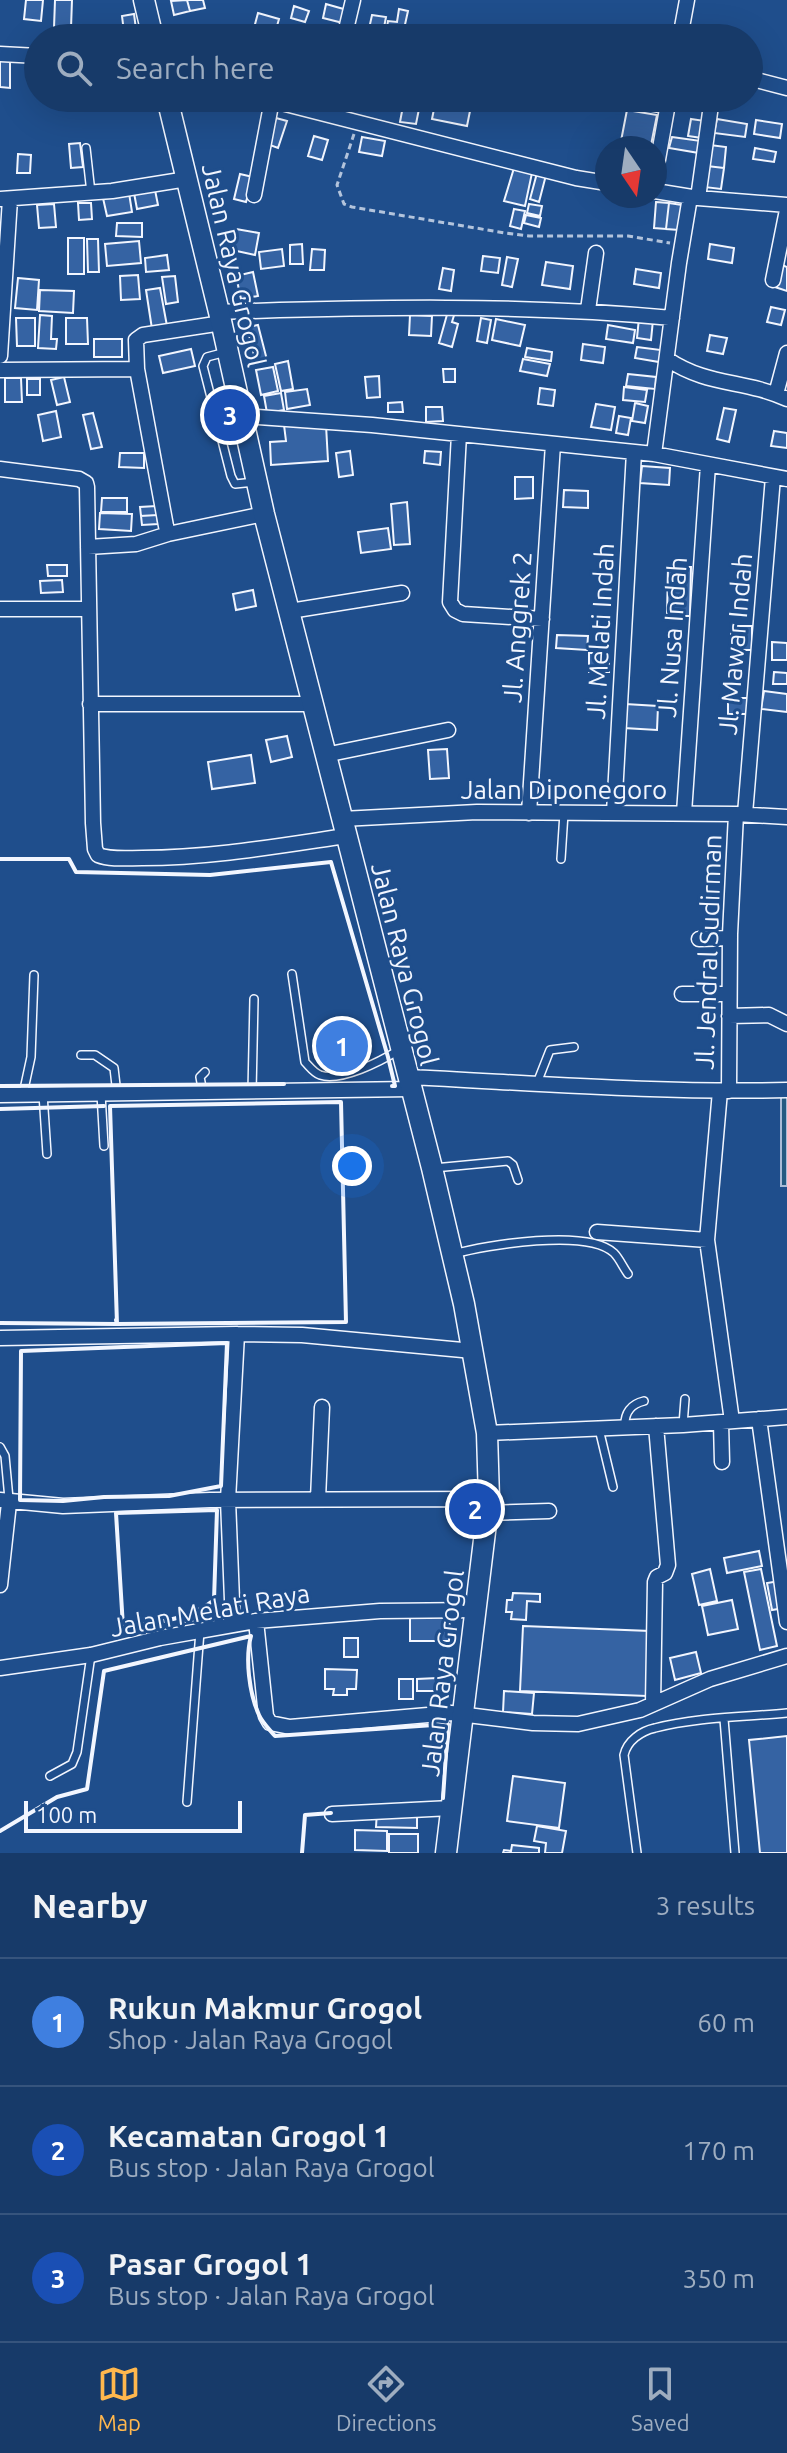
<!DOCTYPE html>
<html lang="en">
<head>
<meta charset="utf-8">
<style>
	body { margin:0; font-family:Ubuntu,sans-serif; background:#244571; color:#f1f3f6 }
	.compass { position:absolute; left:595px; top:136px; width:72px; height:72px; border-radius:50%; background:#173a69; box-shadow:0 8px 32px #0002; rotate:167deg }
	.scale { position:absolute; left:24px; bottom:20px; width:218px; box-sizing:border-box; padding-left:8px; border:4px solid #f2f6ff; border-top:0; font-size:22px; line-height:28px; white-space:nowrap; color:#f2f6ff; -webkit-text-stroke:6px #1f4e8c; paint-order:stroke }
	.you { position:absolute; left:352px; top:1166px; width:28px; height:28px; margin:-20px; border:6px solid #fff; border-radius:50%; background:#1a73e8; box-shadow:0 0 0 12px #1a73e833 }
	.badge { display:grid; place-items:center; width:52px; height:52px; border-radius:50%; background:#ffb74d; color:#fff; font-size:26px; font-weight:700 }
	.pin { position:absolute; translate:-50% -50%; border:4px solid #fff; box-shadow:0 2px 8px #0006 }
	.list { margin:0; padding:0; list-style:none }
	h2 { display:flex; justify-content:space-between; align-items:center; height:104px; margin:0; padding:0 32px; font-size:34px }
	h2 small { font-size:26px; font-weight:400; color:#9eadc0 }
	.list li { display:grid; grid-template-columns:52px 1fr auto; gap:24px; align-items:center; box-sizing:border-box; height:128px; padding:0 32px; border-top:2px solid #36547d }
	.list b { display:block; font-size:30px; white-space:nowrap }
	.list p { margin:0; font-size:26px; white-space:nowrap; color:#9eadc0 }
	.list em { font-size:26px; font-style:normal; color:#9eadc0 }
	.icon { flex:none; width:44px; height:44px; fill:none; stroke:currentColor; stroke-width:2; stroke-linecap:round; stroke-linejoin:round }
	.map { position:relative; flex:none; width:787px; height:1853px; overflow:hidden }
	.search { position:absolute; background:#173a69; box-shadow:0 8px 32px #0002; left:24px; right:24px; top:24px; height:88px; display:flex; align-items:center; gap:20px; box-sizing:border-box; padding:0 28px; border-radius:44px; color:#9eadc0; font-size:30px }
	.sheet { height:488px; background:#173a69 }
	nav { display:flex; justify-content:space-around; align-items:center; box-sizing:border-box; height:112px; border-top:2px solid #36547d; background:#173a69; font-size:22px; color:#9eadc0 }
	nav a { display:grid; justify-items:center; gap:4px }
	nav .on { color:#ffb74d }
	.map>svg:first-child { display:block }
</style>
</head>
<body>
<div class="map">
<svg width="787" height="1853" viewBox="0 0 787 1853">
	<rect width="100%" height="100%" fill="#1f4e8c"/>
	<!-- green -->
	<path fill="#245a82" stroke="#a8bbd7" stroke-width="2" d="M 781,1086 L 787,1086 L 787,1186 L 781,1186 Z"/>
	<!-- building -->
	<path fill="#3563a3" stroke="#f2f6ff" stroke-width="2" d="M 26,0 L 43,0 L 41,21 L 24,19 Z
		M 55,0 L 72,0 L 71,28 L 54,28 Z
		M 187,0 L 190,11 L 174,15 L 171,1 Z
		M 187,0 L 203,0 L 205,8 L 190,11 Z
		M 326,4 L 347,10 L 343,23 L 323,18 Z
		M 294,6 L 309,11 L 305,22 L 291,18 Z
		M 399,9 L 408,11 L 402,38 L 385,38 L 388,21 L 397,22 Z
		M 258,13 L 279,19 L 275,33 L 254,28 Z
		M 134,14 L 136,29 L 124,32 L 122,16 Z
		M 372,15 L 386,17 L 382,38 L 367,38 Z
		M 0,61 L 10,61 L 10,88 L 0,87 Z
		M 353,98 L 371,98 L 369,109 L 352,106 Z
		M 628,98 L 660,98 L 657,112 L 627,107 Z
		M 436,99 L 471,106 L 467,126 L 432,119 Z
		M 403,106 L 419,109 L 416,124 L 400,122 Z
		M 627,110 L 657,115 L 651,145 L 621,141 Z
		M 276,118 L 287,121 L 278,148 L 267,144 Z
		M 691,119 L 705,121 L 702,138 L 688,136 Z
		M 717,119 L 747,124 L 745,137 L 714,133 Z
		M 756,120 L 782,124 L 780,138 L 754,134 Z
		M 314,136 L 328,140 L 322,160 L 308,156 Z
		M 362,137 L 385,141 L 382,156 L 359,152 Z
		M 672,137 L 701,141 L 699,153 L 669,148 Z
		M 80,143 L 83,167 L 71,168 L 69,144 Z
		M 710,145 L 726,147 L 724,168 L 707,166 Z
		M 755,148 L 776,152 L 774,162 L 753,159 Z
		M 18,154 L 31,155 L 30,173 L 17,173 Z
		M 707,166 L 724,168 L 721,189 L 704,187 Z
		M 514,168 L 532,173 L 525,206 L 504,201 Z
		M 537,173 L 546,175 L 539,202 L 530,199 Z
		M 240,174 L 253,177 L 246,202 L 234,199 Z
		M 155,190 L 158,205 L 137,209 L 134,193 Z
		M 129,193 L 132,212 L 107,216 L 103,198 Z
		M 656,202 L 669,203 L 666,229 L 654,228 Z
		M 78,203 L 91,203 L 92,219 L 79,220 Z
		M 669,203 L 682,205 L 679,230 L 666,229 Z
		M 54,204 L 56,227 L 39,228 L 37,205 Z
		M 529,204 L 542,206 L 540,216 L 527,213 Z
		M 514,209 L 525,211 L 521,229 L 510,226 Z
		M 526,215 L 541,218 L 539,227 L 524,223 Z
		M 117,223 L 142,223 L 142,237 L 116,236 Z
		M 236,229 L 259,233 L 255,255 L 232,250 Z
		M 68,238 L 84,238 L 84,274 L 68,274 Z
		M 87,239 L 98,239 L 99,272 L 88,272 Z
		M 139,241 L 141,263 L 107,266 L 105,244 Z
		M 302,244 L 303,264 L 290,264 L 290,245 Z
		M 710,244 L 734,248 L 732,263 L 708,259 Z
		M 282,249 L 284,266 L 261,269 L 259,252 Z
		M 312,249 L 325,250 L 324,270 L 310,270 Z
		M 167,255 L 169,270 L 146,272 L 145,258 Z
		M 483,256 L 500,258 L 498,273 L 481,271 Z
		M 507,257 L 518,259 L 512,287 L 502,285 Z
		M 546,262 L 573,266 L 570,289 L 542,285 Z
		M 782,265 L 787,267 L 787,291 L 775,287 Z
		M 443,268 L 454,270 L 451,291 L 439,289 Z
		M 636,269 L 661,273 L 659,288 L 634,284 Z
		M 253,272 L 258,296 L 241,299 L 236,276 Z
		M 138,275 L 140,299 L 121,300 L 120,276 Z
		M 175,276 L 178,302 L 166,304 L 162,277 Z
		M 18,278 L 39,280 L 37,310 L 15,308 Z
		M 160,288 L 167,326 L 152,329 L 146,290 Z
		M 40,290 L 74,291 L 73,313 L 39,311 Z
		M 771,307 L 785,310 L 781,325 L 767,322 Z
		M 448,311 L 455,312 L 452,322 L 458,324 L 452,347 L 439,343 Z
		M 40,315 L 52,316 L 51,339 L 57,339 L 56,349 L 38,348 Z
		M 410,315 L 432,316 L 431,336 L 409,335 Z
		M 16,318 L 35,318 L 35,346 L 17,346 Z
		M 66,318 L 87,318 L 88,344 L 66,344 Z
		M 481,318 L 491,320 L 487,343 L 477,341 Z
		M 639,318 L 653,320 L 651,340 L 637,338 Z
		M 496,319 L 525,325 L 520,346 L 492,340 Z
		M 258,325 L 267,360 L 256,363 L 247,327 Z
		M 608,325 L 635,330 L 633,343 L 606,339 Z
		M 710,335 L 727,338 L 723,354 L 707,351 Z
		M 94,339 L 122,339 L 122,357 L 94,357 Z
		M 583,344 L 605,347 L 603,363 L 581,360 Z
		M 637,347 L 661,350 L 659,362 L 635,358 Z
		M 527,348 L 552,352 L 551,361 L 525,357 Z
		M 191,349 L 195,366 L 163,373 L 159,356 Z
		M 523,359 L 550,364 L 547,376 L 520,371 Z
		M 288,361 L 293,389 L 281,391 L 275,364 Z
		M 273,367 L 278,391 L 261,395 L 256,370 Z
		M 443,369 L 455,369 L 455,382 L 444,382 Z
		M 628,374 L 656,377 L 655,389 L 626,386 Z
		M 379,376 L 380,397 L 367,398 L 365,377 Z
		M 64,377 L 70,402 L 57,405 L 51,380 Z
		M 5,378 L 21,378 L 22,402 L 5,402 Z
		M 27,379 L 40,379 L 40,395 L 27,395 Z
		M 624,387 L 647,390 L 645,402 L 623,400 Z
		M 540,388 L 555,390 L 553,406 L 538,404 Z
		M 307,389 L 310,405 L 287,409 L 285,392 Z
		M 281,393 L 284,410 L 267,413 L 264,396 Z
		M 402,402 L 403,412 L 388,412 L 388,403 Z
		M 635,403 L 648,406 L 645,423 L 632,421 Z
		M 596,404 L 615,407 L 611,430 L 591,427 Z
		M 426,407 L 442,407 L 443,421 L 426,422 Z
		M 724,408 L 736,410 L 729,442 L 717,439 Z
		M 56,411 L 61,437 L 43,441 L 38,415 Z
		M 93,413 L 102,447 L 91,449 L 83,415 Z
		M 619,416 L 631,418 L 628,435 L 616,433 Z
		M 284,425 L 326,425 L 328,461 L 271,465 L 270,442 L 286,441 Z
		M 774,431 L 787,433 L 787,448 L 771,446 Z
		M 350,451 L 353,475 L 339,477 L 336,453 Z
		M 425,451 L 441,452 L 440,465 L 424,463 Z
		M 120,453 L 144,453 L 144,468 L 119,467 Z
		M 642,466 L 670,468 L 669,485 L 640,483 Z
		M 515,477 L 533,477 L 533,498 L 515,499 Z
		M 564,490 L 588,491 L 588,508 L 563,507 Z
		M 102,498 L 127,498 L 127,512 L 101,512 Z
		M 407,502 L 410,544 L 394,545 L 391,504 Z
		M 156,506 L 157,515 L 141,516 L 140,507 Z
		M 100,513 L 132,514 L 131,531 L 99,529 Z
		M 157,515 L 158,524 L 142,525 L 141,516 Z
		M 388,528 L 391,549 L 361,553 L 358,532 Z
		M 47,565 L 67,565 L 67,576 L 48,576 Z
		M 668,567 L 691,567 L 690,616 L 667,616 Z
		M 62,580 L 63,592 L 41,593 L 40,581 Z
		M 253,590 L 256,606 L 236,610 L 233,594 Z
		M 731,626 L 752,626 L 752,650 L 731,650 Z
		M 557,635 L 588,636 L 587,650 L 556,648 Z
		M 772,642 L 787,643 L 787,660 L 772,660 Z
		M 589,653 L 609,653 L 609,672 L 589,672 Z
		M 774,672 L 787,673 L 787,684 L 773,684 Z
		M 764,691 L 787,694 L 787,712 L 761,709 Z
		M 728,698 L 748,698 L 747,714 L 728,714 Z
		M 625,704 L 658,706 L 657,730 L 624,728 Z
		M 287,736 L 292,757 L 271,762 L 266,740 Z
		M 447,749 L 449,778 L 430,779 L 428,750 Z
		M 251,755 L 255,783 L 212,789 L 208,762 Z
		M 365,1036 L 367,1046 L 319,1057 L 317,1047 Z
		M 759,1551 L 762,1566 L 727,1573 L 724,1558 Z
		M 710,1569 L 717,1601 L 699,1605 L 692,1574 Z
		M 761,1569 L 777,1646 L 760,1650 L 744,1572 Z
		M 780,1581 L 784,1608 L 772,1610 L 767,1583 Z
		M 513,1593 L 540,1594 L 540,1602 L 527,1601 L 526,1620 L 511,1619 L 512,1612 L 506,1612 L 507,1600 L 512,1600 Z
		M 732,1600 L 738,1629 L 708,1635 L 702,1606 Z
		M 410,1614 L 450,1614 L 449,1641 L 410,1641 Z
		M 523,1626 L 650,1631 L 647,1696 L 520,1691 Z
		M 344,1638 L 358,1638 L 358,1657 L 344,1657 Z
		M 696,1652 L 701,1673 L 675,1680 L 670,1658 Z
		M 325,1669 L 357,1670 L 356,1689 L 347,1689 L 347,1695 L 333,1695 L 334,1689 L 325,1689 Z
		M 437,1678 L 437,1691 L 417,1691 L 417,1679 Z
		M 399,1679 L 413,1679 L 413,1699 L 399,1699 Z
		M 504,1691 L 534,1693 L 532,1714 L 503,1712 Z
		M 787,1736 L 787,1853 L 760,1853 L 749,1740 Z
		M 513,1776 L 565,1783 L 559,1828 L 507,1821 Z
		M 377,1811 L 417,1812 L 417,1828 L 376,1827 Z
		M 537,1826 L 566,1831 L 562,1853 L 545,1853 L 546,1843 L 534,1841 Z
		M 355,1830 L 387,1831 L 387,1851 L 355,1850 Z
		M 389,1834 L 418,1834 L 418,1853 L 389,1853 Z
		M 512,1845 L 539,1848 L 539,1853 L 503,1853 L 504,1850 L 511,1851 Z"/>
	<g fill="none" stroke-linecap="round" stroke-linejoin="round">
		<!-- service casing -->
		<g stroke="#f2f6ff" stroke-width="10">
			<path id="service" d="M 86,148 L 91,193
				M 226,352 L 207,357 L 203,366 L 231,476 L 235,484 L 255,482
				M 561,859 L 564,813
				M 292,974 L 305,1062 C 310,1067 313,1072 320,1075 C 341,1082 381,1061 399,1050
				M 81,1055 L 95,1055 L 114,1068 L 117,1094
				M 537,1083 L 550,1050 L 574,1047
				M 252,1092 L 254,999
				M 203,1093 L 200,1077 L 205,1072
				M 23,1094 L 31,1057 L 34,975
				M 43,1094 L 47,1154
				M 101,1094 L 104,1146
				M 434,1168 L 508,1161 L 513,1165 L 518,1180
				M 454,1254 C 486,1245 588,1228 614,1253 C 619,1258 623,1267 628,1274
				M 683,1425 L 685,1399
				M 625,1427 C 624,1413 631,1404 644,1401
				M 599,1429 L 613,1487
				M 0,1447 L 5,1456 L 9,1499
				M 185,1618 L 213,1613 L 223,1627
				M 724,1719 L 735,1853
				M 50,1776 L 72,1764 L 77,1752 L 91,1655
				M 187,1802 L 200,1631
				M 637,1853 L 624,1755 C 627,1741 641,1731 655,1728 C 696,1717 745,1717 787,1713"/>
		</g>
		<!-- minor casing -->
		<g stroke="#f2f6ff" stroke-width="17">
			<path id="minor" d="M 344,38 L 353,0
				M 680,38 L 687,0
				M 0,54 L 38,56
				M 749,78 L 787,88
				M 262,98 L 576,178 L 607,183
				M 655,176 L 669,98
				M 655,191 L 698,198 L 787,205
				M 254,195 L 272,100
				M 698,198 L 712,98
				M 0,199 L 112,191 L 187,179
				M 773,280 L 787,210
				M 588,310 L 596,253
				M 219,312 C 371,307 521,304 672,318
				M 222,323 L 143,335 L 136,340 L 137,369 L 166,526 L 168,534 L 264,514
				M 0,356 L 10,199
				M 667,359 C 709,387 743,379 787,399
				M 0,370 L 137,369
				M 776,394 L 787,353
				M 242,416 L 372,425 L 654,454 L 787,479
				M 459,434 L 450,602 L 455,610 L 463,614 L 542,619
				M 654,454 L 679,263 L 690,197
				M 0,469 L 79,479 L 86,483 L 87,487 L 93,823 L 95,849 L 98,855 C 111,860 128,858 142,858 C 210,858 278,846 346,836
				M 88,547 L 136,544 L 168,534
				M 0,609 L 89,609
				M 290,611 L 402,593
				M 90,704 L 312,704
				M 325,755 L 448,730
				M 529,813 L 553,444
				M 614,813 L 634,452
				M 684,813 L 708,465
				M 745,814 L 773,477
				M 342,819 L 477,812 L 736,814 L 787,817
				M 699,939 L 730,938
				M 682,994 L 729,994
				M 729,1016 L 769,1015 L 787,1024
				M 408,1077 C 534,1083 660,1093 787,1090
				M 720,1091 L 707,1240 L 732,1421
				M 729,1091 L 730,934 L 736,814
				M 0,1095 L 411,1089
				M 597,1232 L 707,1240
				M 0,1338 L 237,1334 L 302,1335 L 473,1351
				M 759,1419 L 787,1622
				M 721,1423 L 722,1462
				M 487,1433 L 683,1425 L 787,1417
				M 318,1499 L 322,1407
				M 0,1500 L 63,1506 L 210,1500 L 489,1499
				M 488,1513 L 549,1511
				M 0,1585 L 9,1503
				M 256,1621 L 266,1716 L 270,1723 L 290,1727 L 451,1713 L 533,1723 L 578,1724 L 640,1710 L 710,1679 L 787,1656
				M 233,1625 L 228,1500 L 237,1334
				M 0,1668 L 91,1655 L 160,1638 L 256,1621 L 380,1611 L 477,1610
				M 653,1704 L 655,1582 L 657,1577 L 665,1573 L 668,1565 L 656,1426
				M 332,1814 L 451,1808"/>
		</g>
		<!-- primary casing -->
		<g stroke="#f2f6ff" stroke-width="23">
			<path id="primary" d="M 144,0 L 153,38
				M 167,98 L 219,312 L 264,514 L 432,1168 L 464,1304 L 487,1433 L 489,1499 L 446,1853"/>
		</g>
		<!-- path -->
		<path stroke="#b3c4dc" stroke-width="3" stroke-dasharray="6 4" stroke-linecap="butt" d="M 354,134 L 337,185 L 344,204 L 352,207 L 505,233 L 529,236 L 628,236 L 670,243"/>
		<!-- service -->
		<use href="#service" stroke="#1f4e8c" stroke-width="7"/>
		<!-- minor -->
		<use href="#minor" stroke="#1f4e8c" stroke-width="14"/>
		<!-- primary -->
		<use href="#primary" stroke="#1f4e8c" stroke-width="20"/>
		<!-- wall -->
		<path stroke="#f2f6ff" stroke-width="4" d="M 0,859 L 69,859 L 76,872 L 210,875 L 331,862 L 388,1057 L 395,1086 L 392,1086
			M 0,1086 L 284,1084
			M 341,1102 L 346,1322 L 117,1324 L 110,1106 Z
			M 0,1109 L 104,1106
			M 0,1323 L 117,1324 L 116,1320
			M 227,1343 L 221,1486 L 169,1496 L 104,1497 L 63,1501 L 20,1500 L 21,1351 Z
			M 217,1510 L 214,1600 C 190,1620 154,1623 123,1627 L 116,1513 Z
			M 0,1831 L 57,1797 L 87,1789 L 104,1671 L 251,1636 C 245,1658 249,1693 259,1715 C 262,1722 269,1729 275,1736 L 448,1724 L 443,1798
			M 302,1853 L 305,1815 L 331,1813"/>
	</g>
	<g text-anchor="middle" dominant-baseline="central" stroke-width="6" stroke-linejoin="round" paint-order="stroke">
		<!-- street labels -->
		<g font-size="26" fill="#f2f6ff" stroke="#1f4e8c">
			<text transform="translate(234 265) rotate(77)">Jalan Raya Grogol</text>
			<text transform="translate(517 627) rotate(-86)">Jl. Anggrek 2</text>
			<text transform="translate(600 631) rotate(-87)">Jl. Melati Indah</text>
			<text transform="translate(672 637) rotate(-86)">Jl. Nusa Indah</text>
			<text transform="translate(735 644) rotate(-85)">Jl. Mawar Indah</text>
			<text x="564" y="789">Jalan Diponegoro</text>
			<text transform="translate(708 952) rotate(-88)">Jl. Jendral Sudirman</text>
			<text transform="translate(405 964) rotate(76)">Jalan Raya Grogol</text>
			<text transform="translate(210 1610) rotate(-10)">Jalan Melati Raya</text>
			<text transform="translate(442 1673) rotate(-83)">Jalan Raya Grogol</text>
		</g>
	</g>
</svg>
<svg class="compass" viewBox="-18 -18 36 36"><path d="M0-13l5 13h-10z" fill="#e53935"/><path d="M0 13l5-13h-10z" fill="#9eadc0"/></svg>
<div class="scale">100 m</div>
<div class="you"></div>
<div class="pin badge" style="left:342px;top:1046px;background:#3f7fe0">1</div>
<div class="pin badge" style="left:475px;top:1509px;background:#1a4fb4">2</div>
<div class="pin badge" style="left:230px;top:415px;background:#1a4fb4">3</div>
<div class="search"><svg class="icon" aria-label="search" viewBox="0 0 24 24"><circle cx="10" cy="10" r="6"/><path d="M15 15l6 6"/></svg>Search here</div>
</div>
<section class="sheet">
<h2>Nearby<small>3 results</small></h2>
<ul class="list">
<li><span class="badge" style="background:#3f7fe0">1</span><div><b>Rukun Makmur Grogol</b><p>Shop · Jalan Raya Grogol</p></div><em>60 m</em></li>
<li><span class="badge" style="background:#1a4fb4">2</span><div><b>Kecamatan Grogol 1</b><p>Bus stop · Jalan Raya Grogol</p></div><em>170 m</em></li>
<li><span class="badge" style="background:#1a4fb4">3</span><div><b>Pasar Grogol 1</b><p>Bus stop · Jalan Raya Grogol</p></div><em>350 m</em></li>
</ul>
</section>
<nav>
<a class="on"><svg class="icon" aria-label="map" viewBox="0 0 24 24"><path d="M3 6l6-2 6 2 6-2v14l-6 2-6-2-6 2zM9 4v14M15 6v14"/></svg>Map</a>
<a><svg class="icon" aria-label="directions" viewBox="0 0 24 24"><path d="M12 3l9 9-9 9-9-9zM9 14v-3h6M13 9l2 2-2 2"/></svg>Directions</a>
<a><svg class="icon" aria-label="saved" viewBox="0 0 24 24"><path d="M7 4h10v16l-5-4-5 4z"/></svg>Saved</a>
</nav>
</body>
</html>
